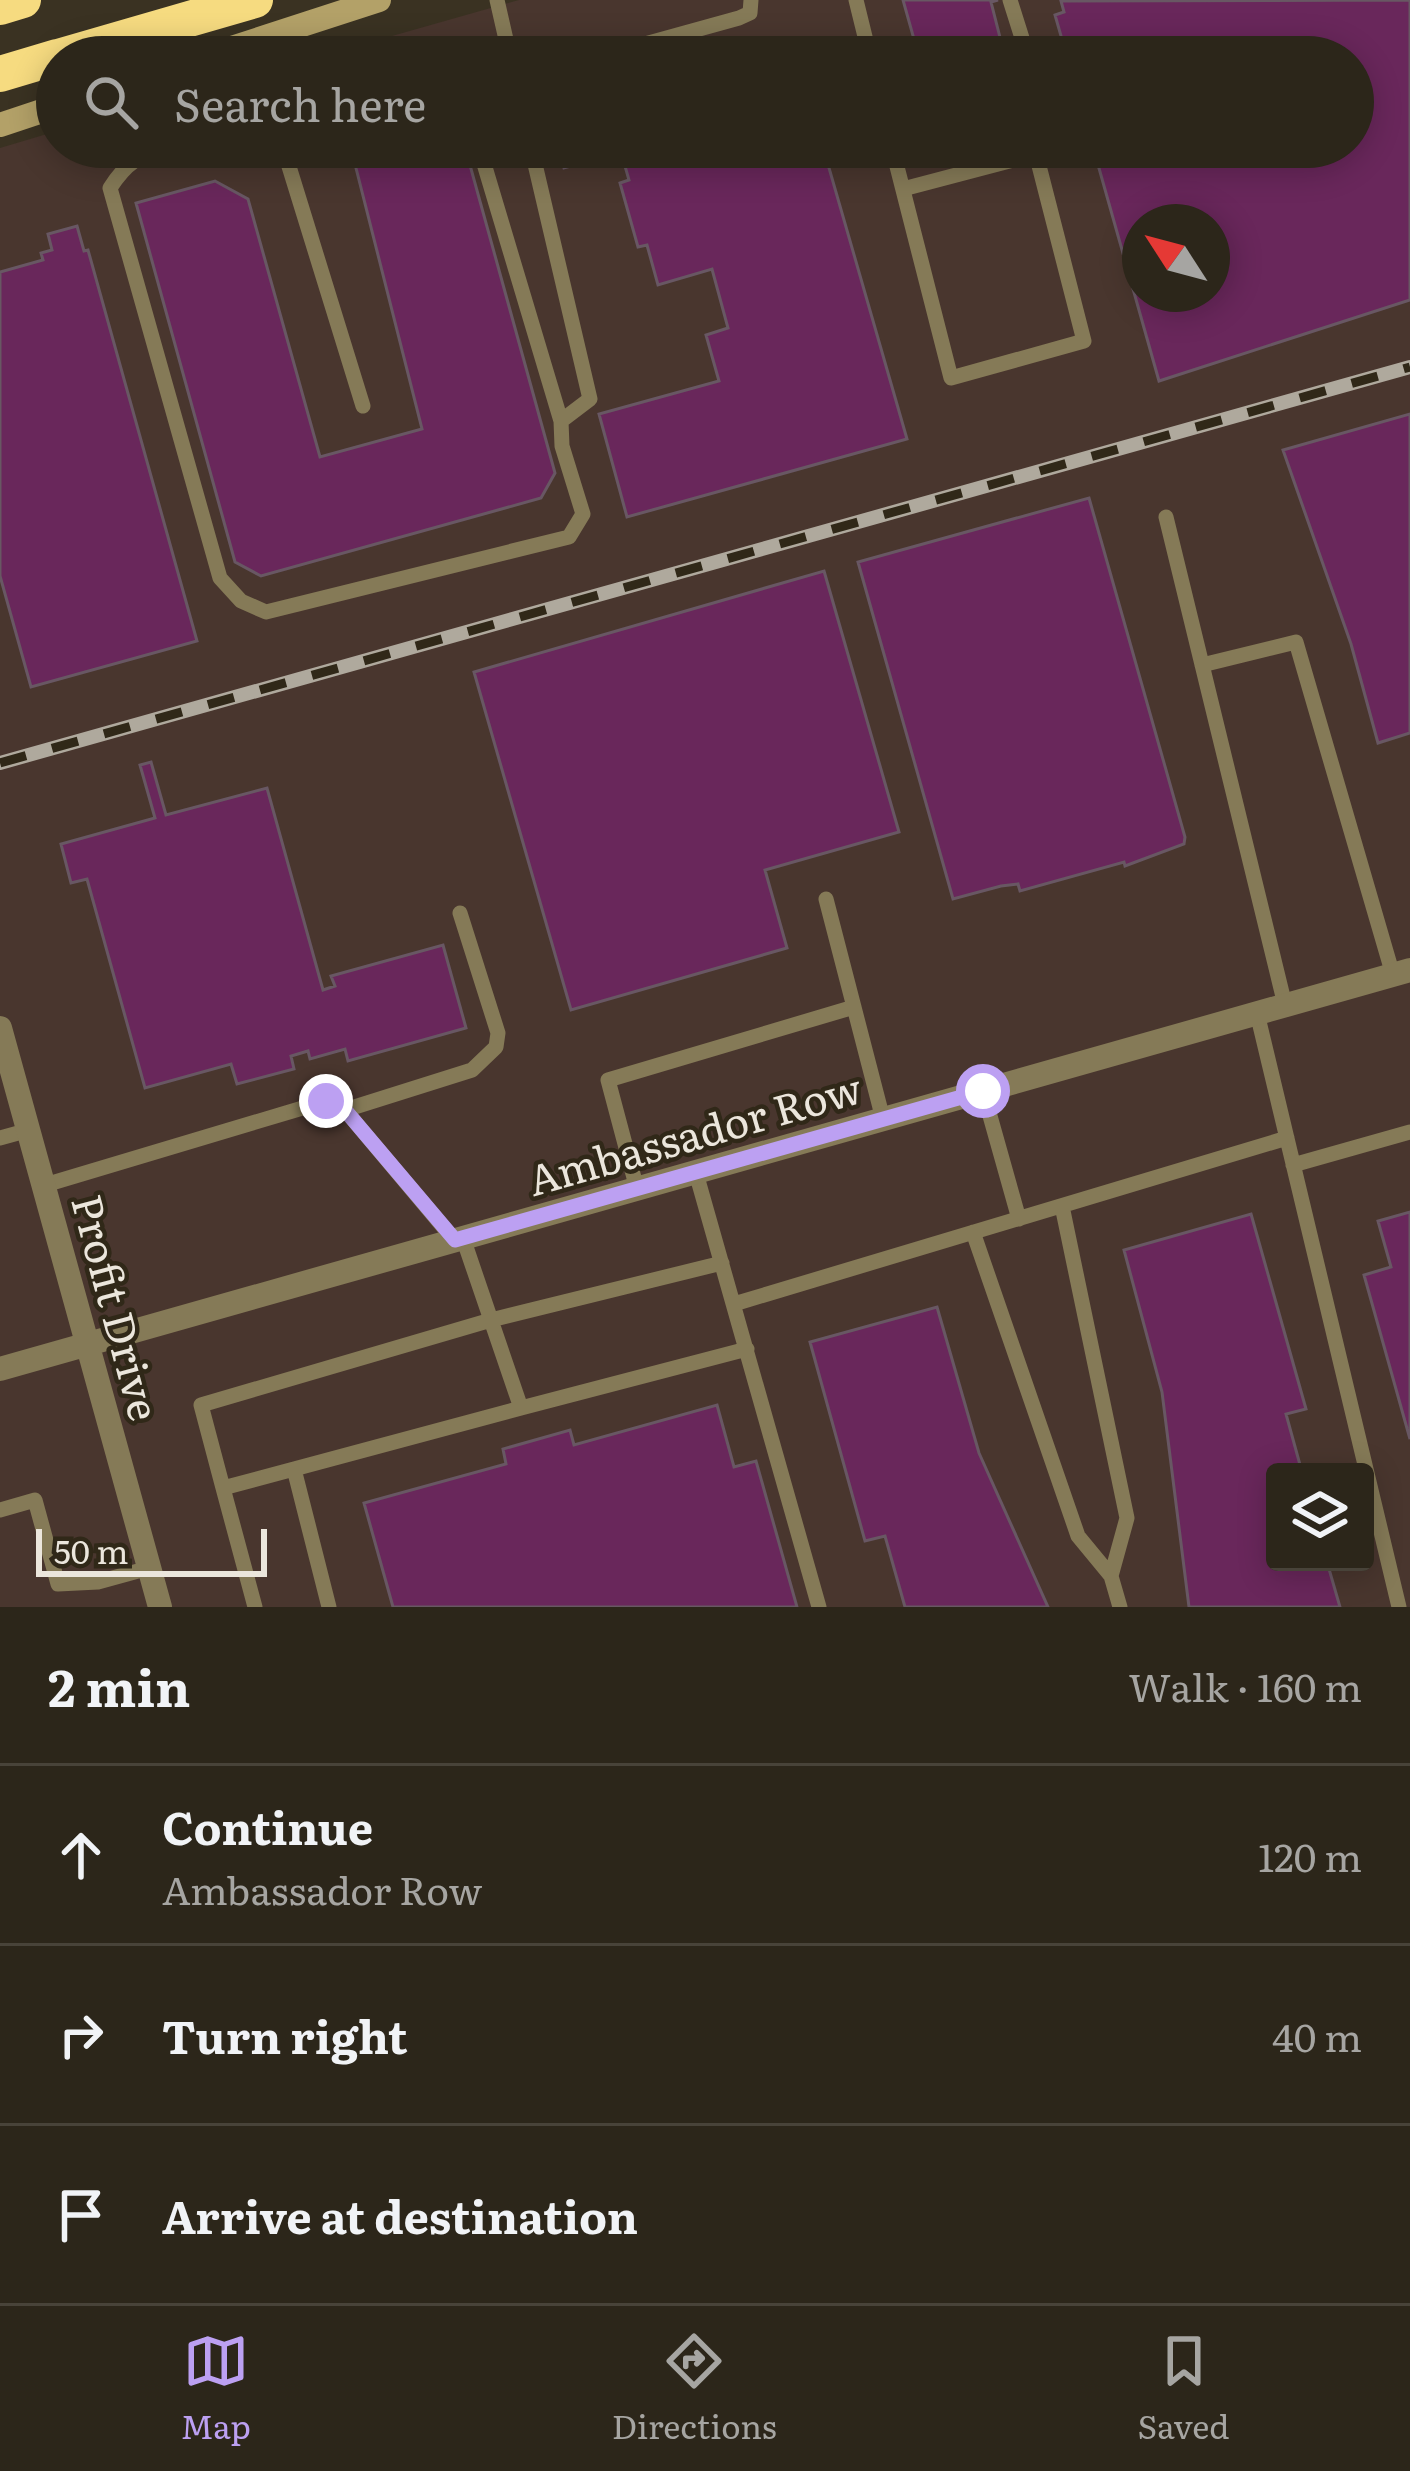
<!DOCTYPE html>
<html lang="en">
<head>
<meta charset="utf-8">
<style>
	body { margin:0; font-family:Literata,serif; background:#342e23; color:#f1f3f6 }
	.controls { position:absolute; right:36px; bottom:36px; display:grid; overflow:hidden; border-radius:12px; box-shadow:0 6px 30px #0003 }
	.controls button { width:108px; height:108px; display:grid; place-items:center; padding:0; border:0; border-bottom:3px solid #484339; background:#2c261a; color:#f1f3f6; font:60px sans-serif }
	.compass { position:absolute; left:1122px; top:204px; width:108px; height:108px; border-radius:50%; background:#2c261a; box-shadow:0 6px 30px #0003; rotate:306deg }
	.scale { position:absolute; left:36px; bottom:30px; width:231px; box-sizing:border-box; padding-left:12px; border:6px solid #ebe6dc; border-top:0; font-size:33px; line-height:42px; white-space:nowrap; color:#ebe6dc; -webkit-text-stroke:9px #302818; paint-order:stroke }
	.stop { position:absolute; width:36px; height:36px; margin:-27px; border:9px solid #bca0f2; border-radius:50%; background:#fff }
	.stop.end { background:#bca0f2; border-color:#fff; box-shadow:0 3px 12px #0008 }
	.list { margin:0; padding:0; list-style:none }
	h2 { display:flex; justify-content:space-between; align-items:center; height:156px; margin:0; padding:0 48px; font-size:51px }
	h2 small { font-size:39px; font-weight:400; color:#a6a5a2 }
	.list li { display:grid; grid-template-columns:78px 1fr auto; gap:36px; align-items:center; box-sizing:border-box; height:180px; padding:0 48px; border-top:3px solid #484339 }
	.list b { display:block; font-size:45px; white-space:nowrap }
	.list p { margin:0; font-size:39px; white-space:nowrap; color:#a6a5a2 }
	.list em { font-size:39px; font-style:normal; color:#a6a5a2 }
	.icon { flex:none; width:66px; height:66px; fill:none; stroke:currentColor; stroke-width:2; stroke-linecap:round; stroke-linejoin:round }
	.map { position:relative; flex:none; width:1410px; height:1607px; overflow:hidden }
	.search { position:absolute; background:#2c261a; box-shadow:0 6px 30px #0003; left:36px; right:36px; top:36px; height:132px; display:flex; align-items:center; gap:30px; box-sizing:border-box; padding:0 42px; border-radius:66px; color:#a6a5a2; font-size:45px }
	.sheet { height:696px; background:#2c261a }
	nav { display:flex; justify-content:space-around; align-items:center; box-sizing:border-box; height:168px; border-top:3px solid #484339; background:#2c261a; font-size:33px; color:#a6a5a2 }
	nav a { display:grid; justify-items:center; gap:6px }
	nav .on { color:#bca0f2 }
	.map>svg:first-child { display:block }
</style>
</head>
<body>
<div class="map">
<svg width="1410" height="1607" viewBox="0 0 1410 1607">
	<rect width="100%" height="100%" fill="#3a3222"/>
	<!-- commercial -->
	<path fill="#49362e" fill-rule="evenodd" d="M 519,0 L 1410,0 L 1410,1607 L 0,1607 L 0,148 L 57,131 L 57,147 L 1353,147 L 1353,57 L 318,57 ZM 1140,222 L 1212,222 L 1212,294 L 1140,294 ZM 1275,1472 L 1365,1472 L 1365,1562 L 1275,1562 Z"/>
	<!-- building -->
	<path fill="#69275b" stroke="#685763" stroke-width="3" fill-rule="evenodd" d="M 903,0 L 998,0 L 991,2 L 1005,57 L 919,57 Z
		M 1410,0 L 1410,300 L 1159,381 L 1093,147 L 1353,147 L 1353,57 L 1067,57 L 1055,15 L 1064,12 L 1061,1 ZM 1140,222 L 1212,222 L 1212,294 L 1140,294 Z
		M 747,46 L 750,57 L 706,57 L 721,53 Z
		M 368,147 L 465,147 L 555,473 L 541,498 L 261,576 L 235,562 L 136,203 L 215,181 L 248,199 L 320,457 L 422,429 L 356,168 Z
		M 559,147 L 823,147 L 907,439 L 627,517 L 599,414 L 719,381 L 706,335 L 728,328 L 712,269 L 658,285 L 647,245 L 638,247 L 620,183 L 629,180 L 621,152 L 564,168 Z
		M 943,147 L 1013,147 L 974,158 L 972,151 L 946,158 Z
		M 77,226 L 84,251 L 88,250 L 197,641 L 31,687 L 0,576 L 0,272 L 43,260 L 41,253 L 52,250 L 48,234 Z
		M 1410,414 L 1410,733 L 1378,743 L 1351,644 L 1283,450 Z
		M 1089,498 L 1185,837 L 1184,844 L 1125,866 L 1124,862 L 1020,891 L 1018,884 L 1001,886 L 953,899 L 858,562 Z
		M 824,571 L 899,832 L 765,870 L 787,948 L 571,1010 L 474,672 Z
		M 151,762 L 166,815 L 267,788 L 323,990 L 335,986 L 331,976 L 443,945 L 466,1028 L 348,1061 L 345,1049 L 310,1059 L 308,1051 L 291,1056 L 294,1069 L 237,1084 L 231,1064 L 145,1088 L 87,879 L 71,883 L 61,844 L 155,818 L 140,765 Z
		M 1410,1212 L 1410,1439 L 1364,1275 L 1391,1267 L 1378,1221 Z
		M 1251,1214 L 1306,1409 L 1286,1414 L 1302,1472 L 1275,1472 L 1275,1562 L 1327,1562 L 1340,1607 L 1189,1607 L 1162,1392 L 1124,1250 Z
		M 937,1307 L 979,1453 L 1048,1607 L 905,1607 L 885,1536 L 865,1541 L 810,1342 Z
		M 717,1405 L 734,1467 L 756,1461 L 797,1607 L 393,1607 L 364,1503 L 506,1464 L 503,1449 L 570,1430 L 574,1445 Z"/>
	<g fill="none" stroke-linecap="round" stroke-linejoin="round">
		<!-- service -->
		<path stroke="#857a57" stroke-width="15" d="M 497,0 L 510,57
			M 856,0 L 870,57
			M 1010,0 L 1028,57
			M 598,57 L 739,18 L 750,13 L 751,0
			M 169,147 C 140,154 126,163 110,188 L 220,578 L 241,601 L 266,612 L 569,537 L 583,514 L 562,446 L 561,421 L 590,399 L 531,147
			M 283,147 L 363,406
			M 479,147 L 561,421
			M 892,147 L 951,378 L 1084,341 L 1036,154 L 903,189
			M 1166,517 L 1285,1005
			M 1202,665 L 1296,642 L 1393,975
			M 826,899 L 883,1119
			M 1257,1013 L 1399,1607
			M 983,1091 L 1019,1219
			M 345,1110 L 472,1070 L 496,1047 L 498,1033 L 460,913
			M 0,1138 L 29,1130
			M 1293,1165 L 1410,1132
			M 696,1173 L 819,1607
			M 45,1185 L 326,1101 L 345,1110 L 455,1241
			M 637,1189 L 608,1080 L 854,1007
			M 973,1232 L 1078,1536 L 1111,1576 L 1127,1518 L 1062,1206
			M 463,1238 L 521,1408 L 223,1488 L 201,1405 L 491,1320 L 722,1263
			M 734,1304 L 1287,1138
			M 521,1408 L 747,1349
			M 294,1469 L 329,1607
			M 223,1488 L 255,1607
			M 0,1510 L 35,1500 L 58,1584 L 98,1582 L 149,1568
			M 1111,1576 L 1120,1607"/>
		<!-- minor -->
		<path stroke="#857a57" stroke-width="24" d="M 0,1028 L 160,1607
			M 0,1369 L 1410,970"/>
		<!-- secondary -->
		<path stroke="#b3a168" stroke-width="24" d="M 204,57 L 379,0
			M 0,125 L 57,106"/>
		<!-- motorway -->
		<path stroke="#f6db80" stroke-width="36" d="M 0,7 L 23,0
			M 58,57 L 255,0
			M 0,74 L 57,57"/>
		<!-- rail casing -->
		<g stroke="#afa99d" stroke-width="14">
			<path id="rail" d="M 0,763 L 1410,367"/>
		</g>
		<!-- rail -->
		<use href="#rail" stroke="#302818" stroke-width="9" stroke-dasharray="27" stroke-linecap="butt"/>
	</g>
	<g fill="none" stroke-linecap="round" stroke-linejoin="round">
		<!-- route -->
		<path stroke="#bca0f2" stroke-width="15" d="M 326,1101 L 345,1110 L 455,1240 L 983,1091"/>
	</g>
	<g text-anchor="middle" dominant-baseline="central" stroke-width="9" stroke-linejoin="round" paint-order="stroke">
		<!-- street labels -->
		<g font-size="42" fill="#ebe6dc" stroke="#302818">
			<text transform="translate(694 1132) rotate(-16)">Ambassador Row</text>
			<text transform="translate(118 1307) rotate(75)">Profit Drive</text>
		</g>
	</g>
</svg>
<div class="controls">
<button><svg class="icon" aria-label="layers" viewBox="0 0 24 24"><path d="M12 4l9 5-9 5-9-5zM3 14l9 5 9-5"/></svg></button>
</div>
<svg class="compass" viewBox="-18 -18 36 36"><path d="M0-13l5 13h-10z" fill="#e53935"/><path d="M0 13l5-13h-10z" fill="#a6a5a2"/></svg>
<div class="scale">50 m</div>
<div class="stop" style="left:983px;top:1091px"></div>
<div class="stop end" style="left:326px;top:1101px"></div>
<div class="search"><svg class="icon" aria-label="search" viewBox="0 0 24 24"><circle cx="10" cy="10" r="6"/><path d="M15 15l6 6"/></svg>Search here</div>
</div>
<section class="sheet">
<h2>2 min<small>Walk · 160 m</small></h2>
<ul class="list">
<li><svg class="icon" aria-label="ahead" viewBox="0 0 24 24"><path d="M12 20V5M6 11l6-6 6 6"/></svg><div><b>Continue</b><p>Ambassador Row</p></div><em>120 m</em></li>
<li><svg class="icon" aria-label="right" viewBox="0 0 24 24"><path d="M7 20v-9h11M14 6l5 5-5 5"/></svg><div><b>Turn right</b></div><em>40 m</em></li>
<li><svg class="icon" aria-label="arrive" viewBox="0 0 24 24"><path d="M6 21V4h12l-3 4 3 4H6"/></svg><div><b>Arrive at destination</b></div></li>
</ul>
</section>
<nav>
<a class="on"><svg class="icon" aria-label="map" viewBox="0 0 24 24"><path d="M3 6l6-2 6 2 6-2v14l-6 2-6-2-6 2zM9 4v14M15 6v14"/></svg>Map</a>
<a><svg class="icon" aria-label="directions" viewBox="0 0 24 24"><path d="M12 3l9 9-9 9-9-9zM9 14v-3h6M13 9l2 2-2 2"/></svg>Directions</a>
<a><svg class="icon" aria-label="saved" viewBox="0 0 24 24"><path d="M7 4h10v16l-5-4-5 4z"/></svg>Saved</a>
</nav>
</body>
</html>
